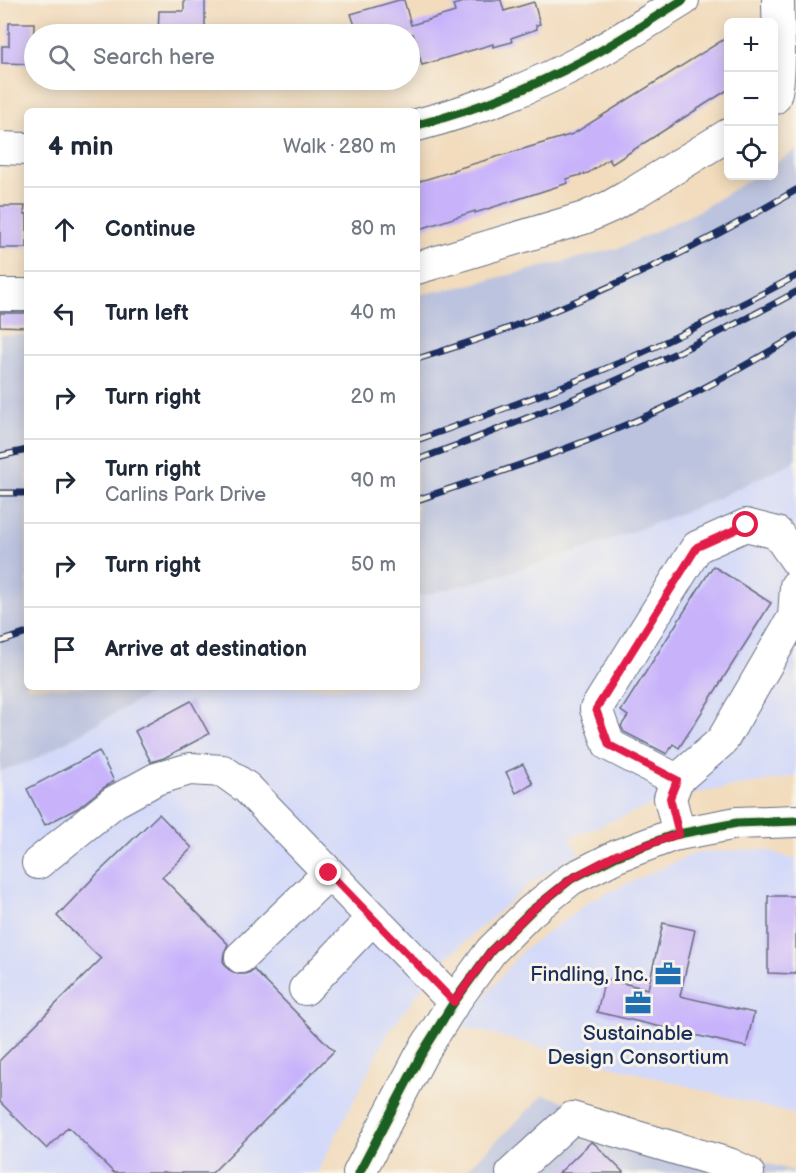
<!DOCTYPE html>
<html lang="en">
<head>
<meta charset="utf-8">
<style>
	body { margin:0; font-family:"Balsamiq Sans",sans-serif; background:#f6f6f7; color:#1f2937 }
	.controls { position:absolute; right:18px; top:18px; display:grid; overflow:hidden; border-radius:9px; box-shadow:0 3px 15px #0003 }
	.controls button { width:54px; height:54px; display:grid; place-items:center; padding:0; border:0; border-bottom:2px solid #e0e1e3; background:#fff; color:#1f2937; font:30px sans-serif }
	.stop { position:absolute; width:18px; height:18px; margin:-14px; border:4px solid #e11d48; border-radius:50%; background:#fff }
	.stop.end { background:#e11d48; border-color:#fff; box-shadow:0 2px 6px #0008 }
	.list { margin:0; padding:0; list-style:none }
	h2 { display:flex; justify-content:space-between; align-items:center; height:78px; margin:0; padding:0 24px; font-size:26px }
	h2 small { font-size:20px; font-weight:400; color:#747a83 }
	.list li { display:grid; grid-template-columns:39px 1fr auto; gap:18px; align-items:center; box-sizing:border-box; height:84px; padding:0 24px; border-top:2px solid #e0e1e3 }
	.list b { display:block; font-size:22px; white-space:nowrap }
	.list p { margin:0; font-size:20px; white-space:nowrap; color:#747a83 }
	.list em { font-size:20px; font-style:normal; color:#747a83 }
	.icon { flex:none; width:33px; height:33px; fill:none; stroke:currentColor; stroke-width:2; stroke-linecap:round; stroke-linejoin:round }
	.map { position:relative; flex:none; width:796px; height:1173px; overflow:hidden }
	.search { position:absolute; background:#fff; box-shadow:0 3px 15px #0003; left:24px; top:24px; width:396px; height:66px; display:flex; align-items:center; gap:15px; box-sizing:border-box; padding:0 21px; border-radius:33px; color:#747a83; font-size:22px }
	.panel { position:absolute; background:#fff; box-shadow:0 3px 15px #0003; left:24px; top:108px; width:396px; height:582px; border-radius:9px }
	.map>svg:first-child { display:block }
</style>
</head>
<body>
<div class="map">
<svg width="796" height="1173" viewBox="0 0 796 1173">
	<rect width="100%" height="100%" fill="#f7f3e8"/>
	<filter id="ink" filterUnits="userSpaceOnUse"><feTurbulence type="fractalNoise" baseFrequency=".0167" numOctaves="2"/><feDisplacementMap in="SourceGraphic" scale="12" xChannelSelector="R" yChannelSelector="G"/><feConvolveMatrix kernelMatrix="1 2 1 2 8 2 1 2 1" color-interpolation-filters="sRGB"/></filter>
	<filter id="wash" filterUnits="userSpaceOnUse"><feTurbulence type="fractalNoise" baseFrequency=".008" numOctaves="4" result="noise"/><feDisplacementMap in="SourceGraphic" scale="24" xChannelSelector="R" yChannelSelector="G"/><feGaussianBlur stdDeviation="1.35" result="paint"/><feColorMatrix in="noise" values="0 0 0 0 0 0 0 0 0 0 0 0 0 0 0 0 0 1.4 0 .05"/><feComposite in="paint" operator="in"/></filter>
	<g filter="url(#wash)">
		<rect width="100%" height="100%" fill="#f2dcbd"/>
		<!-- built -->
		<path fill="#d3d9f9" d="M 796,460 L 796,776 L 670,798 L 569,838 L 579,853 L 533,881 L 441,963 L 388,1033 L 317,1173 L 0,1173 L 0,771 L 32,761 L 161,687 L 417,687 L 417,597 L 488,579 L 710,502 Z
			M 763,849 L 796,860 L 796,1115 L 461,1026 L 521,952 L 591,900 L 695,853 Z"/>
		<!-- industrial -->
		<path fill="#bcc3de" d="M 796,150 L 796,460 L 710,502 L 597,545 L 488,579 L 417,597 L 417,295 L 460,287 L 619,248 L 697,212 L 755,176 L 774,176 L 774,164 Z
			M 0,335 L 27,335 L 27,687 L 161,687 L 32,761 L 0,771 Z
			M 544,1095 L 796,1172 L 796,1173 L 463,1173 Z"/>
		<g id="blocks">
			<!-- building -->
			<path fill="#c8b3fb" d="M 184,0 L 205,0 L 205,34 L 158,34 L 159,11 L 184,11 Z
				M 399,0 L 404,0 L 411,25 L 455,12 L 453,5 L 471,0 L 501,0 L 504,11 L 534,2 L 540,24 L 536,25 L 537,29 L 511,38 L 512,42 L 493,47 L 493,44 L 422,65 L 413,34 L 358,34 L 351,14 Z
				M 9,23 L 34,23 L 33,64 L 2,63 L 2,46 L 9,46 Z
				M 729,36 L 729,89 L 641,145 L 612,164 L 609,159 L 588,173 L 566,179 L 568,183 L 475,213 L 475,211 L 417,230 L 417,182 L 453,171 L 453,170 L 573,134 Z
				M 0,206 L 25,206 L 24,214 L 27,214 L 27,248 L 0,248 Z
				M 0,313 L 27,313 L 27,327 L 0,326 Z
				M 713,566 L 771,603 L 679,748 L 673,744 L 667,754 L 624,732 L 621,726 L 628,716 L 621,711 Z
				M 191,701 L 209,734 L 164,758 L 151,762 L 135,731 Z
				M 99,751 L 114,781 L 103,788 L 78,808 L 45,825 L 27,789 Z
				M 523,764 L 533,784 L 516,793 L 506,772 Z
				M 159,814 L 192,848 L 162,877 L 228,944 L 224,953 L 223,961 L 228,969 L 237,974 L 246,974 L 254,970 L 334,1051 L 212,1173 L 114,1173 L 68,1127 L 47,1149 L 0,1102 L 0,1060 L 101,959 L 57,916 L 98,873 Z
				M 768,896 L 796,896 L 796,974 L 768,973 Z
				M 663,923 L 695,930 L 680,996 L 754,1013 L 746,1047 L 597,1012 L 605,979 L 648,989 Z
				M 591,1142 L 595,1144 L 624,1173 L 559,1173 Z"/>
		</g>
	</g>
	<g filter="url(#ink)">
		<use href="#blocks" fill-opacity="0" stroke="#666c7f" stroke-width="1.5"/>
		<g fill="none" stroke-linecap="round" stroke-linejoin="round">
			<!-- minor casing -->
			<g stroke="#666c7f" stroke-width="34">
				<path id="minor" d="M 774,98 C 782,82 778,21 778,0
					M 417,125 C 475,110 531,88 584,60 C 618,42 650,20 683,0
					M 0,148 L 27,149
					M 417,268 L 584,218 L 611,206 L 637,191 L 728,135
					M 0,295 L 27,295
					M 677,780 L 609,745 L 596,709 L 697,547 L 746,525 L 777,533 L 796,560
					M 679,834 L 670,798 L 677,780 L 722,741 L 794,617 L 796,586
					M 38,863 L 114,802 L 156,779 L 190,769 L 223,771 L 247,788 L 454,1002
					M 241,957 L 329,873
					M 305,989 L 373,918
					M 359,1173 L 421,1055 L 454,1002 L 491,951 L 530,912 L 571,879 L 617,856 L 673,835 L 737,823 L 796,821
					M 512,1173 L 572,1118 L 729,1164 L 748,1173"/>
			</g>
			<!-- minor -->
			<use href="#minor" stroke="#fff" stroke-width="32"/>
			<!-- rail casing -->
			<g stroke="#1b2f5e" stroke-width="7">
				<path id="rail" d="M 417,359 C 550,319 677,260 796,190
					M 417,440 C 476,419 535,398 593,374 C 663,345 730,311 796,276
					M 0,456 L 27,450
					M 417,460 C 547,413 674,359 796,292
					M 0,493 L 27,493
					M 417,500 C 499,472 582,446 660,410 C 707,388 752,362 796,336
					M 0,642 L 27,633"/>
			</g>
			<!-- rail -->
			<use href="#rail" stroke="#f7f3e8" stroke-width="4.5" stroke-dasharray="14" stroke-linecap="butt"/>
			<!-- cycleway casing -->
			<g stroke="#f7f3e8" stroke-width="13">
				<path id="cycleway" d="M 417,125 C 475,110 531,88 584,60 C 618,42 650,20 683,0
					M 359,1173 L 421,1055 L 454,1002 L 491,951 L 530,912 L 571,879 L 617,856 L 673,835 L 737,823 L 796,821"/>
			</g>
			<!-- cycleway -->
			<use href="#cycleway" stroke="#1b5e20" stroke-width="9"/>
		</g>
	</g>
	<g fill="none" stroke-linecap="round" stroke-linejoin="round" filter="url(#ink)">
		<!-- route -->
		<path stroke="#e11d48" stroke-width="8" d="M 329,873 L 454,1002 L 491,951 L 530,912 L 571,879 L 616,855 L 679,834 L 670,798 L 677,780 L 609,745 L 596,709 L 697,547 L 746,525"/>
	</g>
	<!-- icons -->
	<defs>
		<g id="office-bare" transform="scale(2.07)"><path d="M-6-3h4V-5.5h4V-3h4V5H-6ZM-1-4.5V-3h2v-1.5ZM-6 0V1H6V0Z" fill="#1f6fb2" stroke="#f7f3e8" stroke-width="2.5" paint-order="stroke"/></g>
	</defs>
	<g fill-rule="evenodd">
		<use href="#office-bare" x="668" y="974"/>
		<use href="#office-bare" x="638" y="1003"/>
	</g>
	<g text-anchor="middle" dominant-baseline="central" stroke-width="6" stroke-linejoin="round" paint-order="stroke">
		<!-- poi labels -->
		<g font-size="21" fill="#1b2f5e" stroke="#f7f3e8" text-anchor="end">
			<text x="648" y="974">Findling, Inc.</text>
			<text x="638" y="1033" text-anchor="middle">Sustainable<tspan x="638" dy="24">Design Consortium</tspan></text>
		</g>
	</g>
</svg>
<div class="controls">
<button>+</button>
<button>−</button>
<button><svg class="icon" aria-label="locate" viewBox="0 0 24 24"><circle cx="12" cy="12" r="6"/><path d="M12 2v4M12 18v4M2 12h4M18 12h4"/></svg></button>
</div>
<div class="stop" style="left:746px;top:525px"></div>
<div class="stop end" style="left:329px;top:873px"></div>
<div class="search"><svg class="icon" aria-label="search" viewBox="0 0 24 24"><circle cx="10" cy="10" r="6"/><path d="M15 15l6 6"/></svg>Search here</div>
<section class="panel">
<h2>4 min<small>Walk · 280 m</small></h2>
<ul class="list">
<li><svg class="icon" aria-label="ahead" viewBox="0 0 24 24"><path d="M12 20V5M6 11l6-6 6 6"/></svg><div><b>Continue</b></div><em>80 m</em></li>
<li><svg class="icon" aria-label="left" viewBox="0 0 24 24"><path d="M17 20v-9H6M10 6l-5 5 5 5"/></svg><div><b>Turn left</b></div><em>40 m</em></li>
<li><svg class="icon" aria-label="right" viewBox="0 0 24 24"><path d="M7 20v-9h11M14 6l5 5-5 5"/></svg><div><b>Turn right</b></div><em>20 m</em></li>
<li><svg class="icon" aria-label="right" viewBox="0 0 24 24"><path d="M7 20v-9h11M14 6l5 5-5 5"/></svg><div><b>Turn right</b><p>Carlins Park Drive</p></div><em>90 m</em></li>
<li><svg class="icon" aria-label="right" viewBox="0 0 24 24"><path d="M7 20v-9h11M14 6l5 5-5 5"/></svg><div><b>Turn right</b></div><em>50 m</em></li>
<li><svg class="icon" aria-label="arrive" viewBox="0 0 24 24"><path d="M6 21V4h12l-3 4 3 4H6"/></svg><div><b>Arrive at destination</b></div></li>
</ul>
</section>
</div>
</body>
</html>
